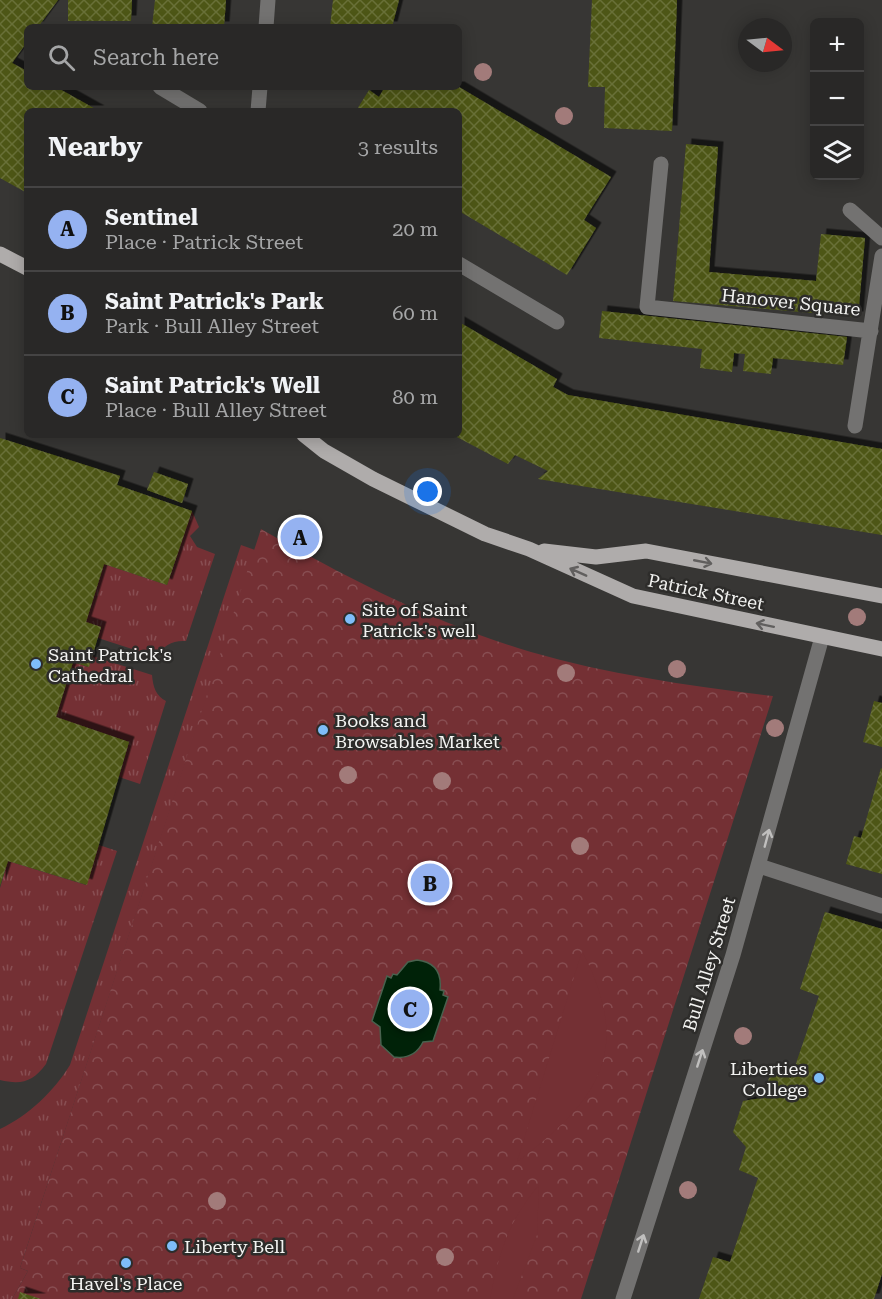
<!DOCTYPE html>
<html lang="en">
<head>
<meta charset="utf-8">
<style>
	body { margin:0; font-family:"Roboto Serif",serif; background:#353433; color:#f1f3f6 }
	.controls { position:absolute; right:18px; top:18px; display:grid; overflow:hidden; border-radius:9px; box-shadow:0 3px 15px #0003 }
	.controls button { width:54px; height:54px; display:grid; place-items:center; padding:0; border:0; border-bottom:2px solid #454444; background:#292827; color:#f1f3f6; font:30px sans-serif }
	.compass { position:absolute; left:738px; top:18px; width:54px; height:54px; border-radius:50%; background:#292827; box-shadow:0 3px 15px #0003; rotate:106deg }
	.you { position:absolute; left:428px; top:492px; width:21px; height:21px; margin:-15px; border:4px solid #fff; border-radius:50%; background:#1a73e8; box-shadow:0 0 0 9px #1a73e833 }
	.badge { display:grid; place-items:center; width:39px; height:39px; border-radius:50%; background:#95b2f1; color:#111; font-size:20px; font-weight:700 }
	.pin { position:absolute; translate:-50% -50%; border:3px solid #fff; box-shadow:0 2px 6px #0006 }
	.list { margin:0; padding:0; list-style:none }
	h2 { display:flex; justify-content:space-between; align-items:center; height:78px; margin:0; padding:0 24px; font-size:26px }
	h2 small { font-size:20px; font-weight:400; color:#a5a6a7 }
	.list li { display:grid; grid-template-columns:39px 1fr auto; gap:18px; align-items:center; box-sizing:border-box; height:84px; padding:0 24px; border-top:2px solid #454444 }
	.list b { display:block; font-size:22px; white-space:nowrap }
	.list p { margin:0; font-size:20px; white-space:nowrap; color:#a5a6a7 }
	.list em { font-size:20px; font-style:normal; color:#a5a6a7 }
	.icon { flex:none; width:33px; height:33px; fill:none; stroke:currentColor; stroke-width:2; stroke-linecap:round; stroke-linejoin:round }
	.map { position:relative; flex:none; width:882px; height:1299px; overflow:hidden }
	.search { position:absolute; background:#292827; box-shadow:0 3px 15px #0003; left:24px; top:24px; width:438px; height:66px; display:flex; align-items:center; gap:15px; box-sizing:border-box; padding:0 21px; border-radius:9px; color:#a5a6a7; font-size:22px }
	.panel { position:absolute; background:#292827; box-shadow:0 3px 15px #0003; left:24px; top:108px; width:438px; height:330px; border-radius:9px }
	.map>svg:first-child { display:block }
</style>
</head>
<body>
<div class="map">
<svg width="882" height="1299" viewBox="0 0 882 1299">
	<defs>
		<pattern id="grass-tufts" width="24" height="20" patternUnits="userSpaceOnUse" patternTransform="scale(1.5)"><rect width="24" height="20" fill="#743034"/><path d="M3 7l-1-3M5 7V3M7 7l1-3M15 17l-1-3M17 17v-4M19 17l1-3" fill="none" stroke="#884e52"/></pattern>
		<pattern id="park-crowns" width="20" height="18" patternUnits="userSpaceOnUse" patternTransform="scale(1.5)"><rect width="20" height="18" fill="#743034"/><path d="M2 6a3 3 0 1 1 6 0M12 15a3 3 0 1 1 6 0" fill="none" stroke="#884e52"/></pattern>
		<pattern id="building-cross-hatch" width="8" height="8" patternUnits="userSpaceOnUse" patternTransform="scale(1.5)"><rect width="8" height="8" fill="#4e5716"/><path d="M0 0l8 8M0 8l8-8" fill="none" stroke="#687038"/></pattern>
		<filter id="shadow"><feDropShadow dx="5.5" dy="-5.5" stdDeviation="0" flood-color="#0009"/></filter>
	</defs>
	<rect width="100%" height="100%" fill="#373634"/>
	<!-- grass -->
	<path fill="url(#grass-tufts)" d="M 192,511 L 199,527 L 190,536 L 197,547 L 215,554 L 186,641 C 173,640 163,645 157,657 L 98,638 L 101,627 L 86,622 L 104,564 L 167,585 Z
		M 241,545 L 255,550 L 20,1268 L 28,1271 L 12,1299 L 0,1299 L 0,1129 C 28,1116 54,1091 70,1065 Z
		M 92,656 L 152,675 C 153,687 156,696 166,701 L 140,784 L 119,777 L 129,742 L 56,717 L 73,662 L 88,667 Z
		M 99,845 L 117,851 L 46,1064 C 33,1082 21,1085 0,1080 L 0,888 L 8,861 L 86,885 Z"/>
	<!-- park -->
	<path fill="url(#park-crowns)" d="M 261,529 C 347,578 436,624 531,652 C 610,675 692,686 773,696 L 581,1299 L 12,1299 L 28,1271 L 20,1268 Z"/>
	<!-- garden -->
	<path fill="#743034" d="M 582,951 C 634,1051 599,1100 517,1162 Z
		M 539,1185 L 537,1235 L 513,1299 L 490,1299 C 499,1252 508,1222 539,1185 Z"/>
	<!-- water -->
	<path fill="#002208" stroke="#49614e" stroke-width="1.5" d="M 417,960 C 435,962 442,972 440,990 L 444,991 L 443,995 L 448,997 L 433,1041 L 423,1042 C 417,1054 408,1059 394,1057 L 381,1045 L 380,1027 L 372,1021 L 387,976 L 391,978 L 393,974 L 397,975 L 408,962 Z"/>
	<!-- building -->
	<path fill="url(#building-cross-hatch)" filter="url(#shadow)" d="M 0,0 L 58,0 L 38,27 L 27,27 L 27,42 L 12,63 L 27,71 L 27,87 L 56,87 L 99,111 L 27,111 L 27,193 L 0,178 Z
		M 68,0 L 132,0 L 131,21 L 68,21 Z
		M 155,0 L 226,0 L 224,27 L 152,27 Z
		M 333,0 L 399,0 L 392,27 L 330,27 Z
		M 592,0 L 677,0 L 672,131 L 604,128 L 605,87 L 588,87 Z
		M 385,87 L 459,87 L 611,177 L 584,220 L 596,228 L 567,275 L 459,211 L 459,111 L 356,111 L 369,90 L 379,97 Z
		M 686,144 L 718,147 L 709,272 L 816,281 L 821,234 L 865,238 L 858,317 L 673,301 Z
		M 602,311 L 847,337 L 843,365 L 773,358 L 771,374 L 743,371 L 745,354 L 734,353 L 732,372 L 700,368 L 702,349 L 599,338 Z
		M 459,322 L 557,379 L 553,387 L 568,395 L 882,449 L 882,535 L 538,479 L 548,471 L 515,455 L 508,464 L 453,435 L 459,435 Z
		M 0,438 L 120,476 L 117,485 L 192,511 L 167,585 L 104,564 L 86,622 L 101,627 L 89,667 L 73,662 L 56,717 L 129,742 L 87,885 L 8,861 L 0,886 Z
		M 154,472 L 188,484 L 182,503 L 147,490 Z
		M 874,701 L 882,703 L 882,747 L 863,742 Z
		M 881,768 L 882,769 L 882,874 L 846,864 L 854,836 L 861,838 Z
		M 825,912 L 882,929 L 882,1274 L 874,1299 L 699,1299 L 713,1257 L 730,1262 L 758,1178 L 739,1170 L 746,1147 L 733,1132 L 743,1101 L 762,1098 L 771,1072 L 791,1078 L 819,996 L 800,989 Z
		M 20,1292 L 41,1299 L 18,1299 Z"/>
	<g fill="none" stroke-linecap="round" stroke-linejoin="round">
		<!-- minor -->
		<path stroke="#737271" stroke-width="15" d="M 266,27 L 268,0
			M 160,87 L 200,111
			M 258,111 L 260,87
			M 661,164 L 647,307 L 871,331
			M 850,210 L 882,238
			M 459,264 L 557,322
			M 855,426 L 882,256
			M 759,866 L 882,906
			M 623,1299 L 733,955 L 822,637"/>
		<!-- major -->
		<path stroke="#afacab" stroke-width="15" d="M 0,254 L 27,268
			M 304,435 L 324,451 L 373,479 L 485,534 L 529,549 L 633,596 L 882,649
			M 544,551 L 596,557 L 646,551 L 882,596"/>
	</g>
	<!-- trees -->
	<g fill="#a27b7a">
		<circle cx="483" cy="72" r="9"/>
		<circle cx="564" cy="116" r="9"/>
		<circle cx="857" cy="617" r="9"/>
		<circle cx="677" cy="669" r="9"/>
		<circle cx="566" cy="673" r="9"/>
		<circle cx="775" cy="728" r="9"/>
		<circle cx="348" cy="775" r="9"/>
		<circle cx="442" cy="781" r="9"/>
		<circle cx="580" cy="846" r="9"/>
		<circle cx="743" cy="1036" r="9"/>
		<circle cx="688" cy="1190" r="9"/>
		<circle cx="217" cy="1201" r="9"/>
		<circle cx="445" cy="1257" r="9"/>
	</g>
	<!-- one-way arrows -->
	<defs><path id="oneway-shaft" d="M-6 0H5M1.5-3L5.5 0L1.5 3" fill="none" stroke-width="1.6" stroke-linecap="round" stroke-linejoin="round" transform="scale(1.5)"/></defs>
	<g stroke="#615f5e">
		<use href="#oneway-shaft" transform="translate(703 562) rotate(11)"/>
		<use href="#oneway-shaft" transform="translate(578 572) rotate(-156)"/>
		<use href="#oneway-shaft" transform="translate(765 625) rotate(-168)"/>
	</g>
	<g stroke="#c0bfbe">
		<use href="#oneway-shaft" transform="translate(767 838) rotate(-75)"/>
		<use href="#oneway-shaft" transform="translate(700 1058) rotate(-72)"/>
		<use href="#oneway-shaft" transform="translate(641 1243) rotate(-72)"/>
	</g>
	<!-- markers -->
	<g fill="#7ebdf9" stroke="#2d2c2a" stroke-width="2">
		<circle cx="350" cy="619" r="6"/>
		<circle cx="36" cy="664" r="6"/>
		<circle cx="323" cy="730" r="6"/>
		<circle cx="819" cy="1078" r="6"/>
		<circle cx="172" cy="1246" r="6"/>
		<circle cx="126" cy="1263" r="6"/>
	</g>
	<g text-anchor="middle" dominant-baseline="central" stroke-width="5" stroke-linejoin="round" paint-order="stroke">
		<!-- street labels -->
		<g font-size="18" fill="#f3f3f1" stroke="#2d2c2a">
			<text transform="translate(791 302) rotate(6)">Hanover Square</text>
			<text transform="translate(706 592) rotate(12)">Patrick Street</text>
			<text transform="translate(709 964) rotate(-73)">Bull Alley Street</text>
		</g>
		<!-- poi labels -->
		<g font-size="18" fill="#f3f3f1" stroke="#2d2c2a" text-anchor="start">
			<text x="362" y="609">Site of Saint<tspan x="362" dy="21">Patrick's well</tspan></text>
			<text x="48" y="654">Saint Patrick's<tspan x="48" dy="21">Cathedral</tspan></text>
			<text x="335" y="720">Books and<tspan x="335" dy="21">Browsables Market</tspan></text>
			<text x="807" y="1068" text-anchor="end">Liberties<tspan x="807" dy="21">College</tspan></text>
			<text x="184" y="1246">Liberty Bell</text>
			<text x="126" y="1283" text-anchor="middle">Havel's Place</text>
		</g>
	</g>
</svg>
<div class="controls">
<button>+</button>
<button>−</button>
<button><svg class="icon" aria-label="layers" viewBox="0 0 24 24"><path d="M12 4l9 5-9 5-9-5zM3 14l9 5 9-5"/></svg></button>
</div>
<svg class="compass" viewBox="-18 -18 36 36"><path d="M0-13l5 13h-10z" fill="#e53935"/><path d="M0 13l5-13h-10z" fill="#a5a6a7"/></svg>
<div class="you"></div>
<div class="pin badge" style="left:300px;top:537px">A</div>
<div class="pin badge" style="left:430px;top:883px">B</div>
<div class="pin badge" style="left:410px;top:1009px">C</div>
<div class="search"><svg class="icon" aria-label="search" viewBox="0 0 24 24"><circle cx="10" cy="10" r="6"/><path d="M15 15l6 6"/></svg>Search here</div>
<section class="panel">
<h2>Nearby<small>3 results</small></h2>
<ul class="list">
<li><span class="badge">A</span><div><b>Sentinel</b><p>Place · Patrick Street</p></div><em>20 m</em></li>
<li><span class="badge">B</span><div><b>Saint Patrick's Park</b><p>Park · Bull Alley Street</p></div><em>60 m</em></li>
<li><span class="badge">C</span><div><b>Saint Patrick's Well</b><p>Place · Bull Alley Street</p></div><em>80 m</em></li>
</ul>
</section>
</div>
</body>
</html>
